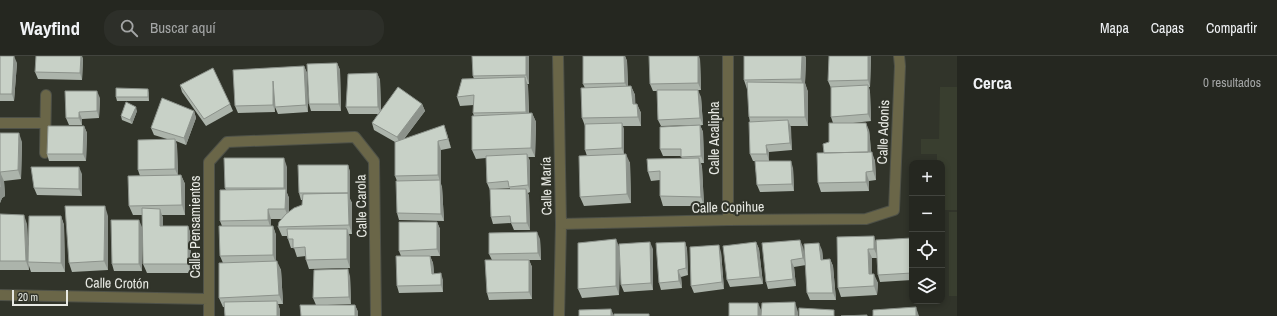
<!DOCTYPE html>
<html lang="es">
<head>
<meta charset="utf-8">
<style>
	body { margin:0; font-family:"Archivo Narrow",sans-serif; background:#2d2f29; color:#f1f3f6 }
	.controls { position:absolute; right:12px; bottom:12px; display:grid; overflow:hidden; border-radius:8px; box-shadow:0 2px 6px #0003 }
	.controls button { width:36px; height:36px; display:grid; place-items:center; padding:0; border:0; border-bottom:1px solid #42443e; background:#252720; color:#f1f3f6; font:20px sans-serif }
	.scale { position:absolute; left:12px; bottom:10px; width:56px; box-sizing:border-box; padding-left:4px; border:2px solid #e7e9e3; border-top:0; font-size:11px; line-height:14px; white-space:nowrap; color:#e7e9e3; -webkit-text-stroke:3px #31342a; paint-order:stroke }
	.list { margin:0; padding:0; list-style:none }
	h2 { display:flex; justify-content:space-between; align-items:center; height:52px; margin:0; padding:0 16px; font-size:17px }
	h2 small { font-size:13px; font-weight:400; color:#a3a5a5 }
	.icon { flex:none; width:22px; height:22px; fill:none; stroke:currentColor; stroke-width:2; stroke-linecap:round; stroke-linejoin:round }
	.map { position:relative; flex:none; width:957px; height:260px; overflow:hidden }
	header { display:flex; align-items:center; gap:24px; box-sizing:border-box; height:56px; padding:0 20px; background:#252720; border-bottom:1px solid #42443e }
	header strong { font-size:19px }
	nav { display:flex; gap:22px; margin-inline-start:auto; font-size:14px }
	.search { width:280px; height:36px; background:#2d2f29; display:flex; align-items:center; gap:10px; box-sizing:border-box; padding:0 14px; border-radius:16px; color:#a3a5a5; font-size:15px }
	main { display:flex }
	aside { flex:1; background:#252720 }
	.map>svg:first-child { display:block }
</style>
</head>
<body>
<header>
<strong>Wayfind</strong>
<div class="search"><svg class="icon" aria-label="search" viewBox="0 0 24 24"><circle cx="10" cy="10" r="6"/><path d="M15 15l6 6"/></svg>Buscar aquí</div>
<nav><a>Mapa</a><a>Capas</a><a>Compartir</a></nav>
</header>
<main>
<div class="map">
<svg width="957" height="260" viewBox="0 0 957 260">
	<rect width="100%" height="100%" fill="#31342a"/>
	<!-- built -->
	<path fill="#393e2f" d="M 940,31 L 957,31 L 957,154 L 942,154 L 942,107 L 937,107 L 937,98 L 921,98 L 921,83 L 939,83 Z
		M 949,156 L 957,156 L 957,240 L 949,240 Z"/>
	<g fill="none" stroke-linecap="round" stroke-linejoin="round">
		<!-- minor casing -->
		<g stroke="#4e5148" stroke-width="12">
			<path id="minor" d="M 558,0 L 561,168 L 559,260
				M 728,0 L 728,164
				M 0,67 L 45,67
				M 45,97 L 46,39
				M 561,168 L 728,164 L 866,163 L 894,154 L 900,10 L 899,0
				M 0,239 L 209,243
				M 209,260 L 209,106 L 227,86 L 355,81 L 374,105 L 376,260"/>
		</g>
		<!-- minor -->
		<use href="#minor" stroke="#6a6648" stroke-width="10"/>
	</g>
	<!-- wall -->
	<path fill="#acb4ab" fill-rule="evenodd" d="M 0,0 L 17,7 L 14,45 L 0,45 Z
		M 529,0 L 529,28 L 527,28 L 528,30 L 529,57 L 532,57 L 536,66 L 535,101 L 528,101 L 530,105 L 530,136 L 528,137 L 529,140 L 530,174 L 514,174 L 511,167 L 493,168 L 491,161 L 490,134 L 487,127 L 486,102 L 476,103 L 472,94 L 474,60 L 473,57 L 474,49 L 460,50 L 457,41 L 474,23 L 473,20 ZM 510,132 L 510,133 L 495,133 Z
		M 583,0 L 625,0 L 627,5 L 628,30 L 631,30 L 635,39 L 635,48 L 637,48 L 641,57 L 641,70 L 623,70 L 624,74 L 624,98 L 630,107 L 631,147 L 584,150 L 580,141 L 587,100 L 585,94 L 585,70 L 582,62 L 585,32 L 583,28 Z
		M 744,0 L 805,0 L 806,2 L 805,27 L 808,36 L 808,70 L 790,70 L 792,94 L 769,96 L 769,105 L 760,105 L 793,112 L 794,135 L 760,136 L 757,129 L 755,105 L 753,105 L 750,98 L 750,66 L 749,61 L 748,33 L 747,33 L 744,24 Z
		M 871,0 L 870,31 L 869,31 L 870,36 L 871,65 L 853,67 L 869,74 L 870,83 L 871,96 L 875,105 L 876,124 L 869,125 L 869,135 L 821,136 L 818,127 L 824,97 L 829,86 L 833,67 L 831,61 L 831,32 L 828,25 Z
		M 83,2 L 82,24 L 38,23 L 35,16 Z
		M 700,3 L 701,34 L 679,34 L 701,41 L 703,69 L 661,70 L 658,64 L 657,35 L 653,35 L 650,28 Z
		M 337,7 L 340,14 L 341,55 L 311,55 L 309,48 Z
		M 304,10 L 307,17 L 308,56 L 278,58 L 275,51 L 275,56 L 238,57 L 235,50 Z
		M 377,17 L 380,24 L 381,54 L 422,48 L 425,55 L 404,83 L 447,78 L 451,92 L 441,94 L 441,129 L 442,131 L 444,165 L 399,164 L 397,157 L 397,125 L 395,120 L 395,86 L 374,74 L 372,67 L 378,58 L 349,58 L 346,51 Z
		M 180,29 L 230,48 L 233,55 L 206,70 L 182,36 Z
		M 149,37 L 149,45 L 117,45 L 116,41 Z
		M 100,42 L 99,62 L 82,63 L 82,69 L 69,69 L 66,62 Z
		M 137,55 L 132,68 L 122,64 L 121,60 Z
		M 194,55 L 196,62 L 186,89 L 176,85 L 177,90 L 178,119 L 181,119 L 185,128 L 185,159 L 162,159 L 163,162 L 163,170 L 188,170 L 191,179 L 191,217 L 147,217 L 143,208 L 142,159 L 133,159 L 129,150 L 140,120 L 138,114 L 167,83 L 154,79 L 151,72 Z
		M 700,69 L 703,76 L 704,107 L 701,107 L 702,111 L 704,150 L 663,150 L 660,140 L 660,124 L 651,125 L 648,116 L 682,102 L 681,100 L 663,100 L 660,93 Z
		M 84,70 L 87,77 L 86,105 L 49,105 L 47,98 Z
		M 0,77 L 22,86 L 21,123 L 4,125 L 5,140 L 2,142 L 0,147 Z
		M 348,109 L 350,116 L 350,143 L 352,147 L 352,178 L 349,178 L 350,182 L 350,212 L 309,213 L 306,204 L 306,200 L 297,201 L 294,192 L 291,192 L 287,180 L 282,180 L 278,171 L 282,163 L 271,163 L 271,170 L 273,170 L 276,179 L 276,205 L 281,214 L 283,248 L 278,248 L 280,254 L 280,260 L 225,260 L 224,251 L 223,251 L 219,242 L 223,207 L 220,200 L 222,170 L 220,165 L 226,134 L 225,132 L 287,111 L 287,137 L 289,142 L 289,156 L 302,149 L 302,144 L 301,144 L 299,137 Z
		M 82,118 L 82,140 L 37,139 L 34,132 Z
		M 0,158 L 27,168 L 28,190 L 61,160 L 64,169 L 65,216 L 31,216 L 29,210 L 29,214 L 0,214 Z
		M 108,160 L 108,214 L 72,216 L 69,207 Z
		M 437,166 L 440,173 L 440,200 L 430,200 L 433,207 L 434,218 L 443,224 L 443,236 L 399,237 L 397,230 L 401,200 L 399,195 Z
		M 142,171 L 142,215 L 114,215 L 112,208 Z
		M 837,181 L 876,187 L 912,182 L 912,224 L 880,226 L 878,219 L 877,202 L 872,202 L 872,218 L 878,227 L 877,239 L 841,241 L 838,232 Z
		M 540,183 L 541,204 L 517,204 L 529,204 L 532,211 L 532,243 L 489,244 L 487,237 L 492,204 L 489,198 Z
		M 685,186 L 687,193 L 688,219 L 681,221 L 682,232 L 661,234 L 659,227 Z
		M 756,186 L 759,193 L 763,228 L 730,231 L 727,224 Z
		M 803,191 L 806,209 L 822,194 L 823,204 L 830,203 L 833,210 L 836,244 L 810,244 L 807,237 L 806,209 L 794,211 L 796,230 L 768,233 L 766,226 Z
		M 620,192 L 653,193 L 653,234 L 624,236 L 621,229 L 620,194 L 619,239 L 582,242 L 578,233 Z
		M 721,196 L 724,233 L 694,237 L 691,230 Z
		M 350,220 L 351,248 L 327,249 L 355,249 L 358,256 L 316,249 L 313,242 Z"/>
	<!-- shaded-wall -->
	<path fill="#8c928b" d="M 14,0 L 17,7 L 14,45 L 12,38 Z
		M 81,0 L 82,0 L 83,2 L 82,24 L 80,17 Z
		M 526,0 L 529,0 L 529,28 L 526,19 Z
		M 624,0 L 625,0 L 627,5 L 628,34 L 625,27 Z
		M 698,0 L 699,0 L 700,3 L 701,34 L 698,27 Z
		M 802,0 L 805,0 L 806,2 L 805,27 L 808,36 L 808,70 L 805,61 L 804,33 L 801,23 Z
		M 868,0 L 871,0 L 870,31 L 868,24 Z
		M 337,7 L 340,14 L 341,55 L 339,48 Z
		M 304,10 L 307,17 L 308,56 L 306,49 Z
		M 377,17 L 380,24 L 381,58 L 378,51 Z
		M 525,21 L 528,30 L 529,65 L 526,56 Z
		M 273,25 L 275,32 L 275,56 L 273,49 Z
		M 868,29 L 870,36 L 871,65 L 868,58 Z
		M 631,30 L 635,39 L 636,58 L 633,48 Z
		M 148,33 L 149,37 L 149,45 L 148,41 Z
		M 698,34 L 701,41 L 703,69 L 700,62 Z
		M 97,35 L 100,42 L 99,62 L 97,55 Z
		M 422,48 L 425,55 L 400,88 L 397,81 Z
		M 637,48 L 641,57 L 641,70 L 638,61 Z
		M 136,51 L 137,55 L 132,68 L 130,64 Z
		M 194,55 L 196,62 L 186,89 L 184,82 Z
		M 79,56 L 82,63 L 82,69 L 79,62 Z
		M 532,57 L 536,66 L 535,101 L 531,92 Z
		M 788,64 L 791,71 L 792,94 L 790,87 Z
		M 622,67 L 624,74 L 624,99 L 622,92 Z
		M 866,67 L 869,74 L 870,83 L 871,103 L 868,96 Z
		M 444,69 L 447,78 L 451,92 L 448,83 Z
		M 700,69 L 703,76 L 704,107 L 701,100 Z
		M 84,70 L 87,77 L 86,105 L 83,98 Z
		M 19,77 L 22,86 L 21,123 L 18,114 Z
		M 175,83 L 177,90 L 178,120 L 175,113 Z
		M 438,85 L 441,94 L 441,129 L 438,119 Z
		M 766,89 L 769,96 L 769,105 L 767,98 Z
		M 872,96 L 875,105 L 876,124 L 873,115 Z
		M 527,98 L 530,105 L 530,136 L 528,129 Z
		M 626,98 L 630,107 L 631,147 L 627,138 Z
		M 284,102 L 287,111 L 287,137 L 289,142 L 289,163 L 285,153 L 286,136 L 284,132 Z
		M 699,102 L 702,111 L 704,150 L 701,141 Z
		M 791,105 L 793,112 L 794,135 L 792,128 Z
		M 348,109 L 350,116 L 350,143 L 352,147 L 352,178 L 349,169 Z
		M 79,111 L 82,118 L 82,140 L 79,133 Z
		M 0,116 L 4,125 L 5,140 L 2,142 L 0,147 Z
		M 866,116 L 869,125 L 869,135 L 866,126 Z
		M 181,119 L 185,128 L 185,159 L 182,149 Z
		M 440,124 L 442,131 L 444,165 L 441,158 Z
		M 526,133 L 529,140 L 530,174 L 527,167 Z
		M 105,150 L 108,160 L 108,214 L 104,205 Z
		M 160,153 L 163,162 L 163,179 L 160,170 Z
		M 268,153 L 271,163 L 271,173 L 268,164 Z
		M 24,159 L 27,168 L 29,206 L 28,206 L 29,210 L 29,214 L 26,205 Z
		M 61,160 L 64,169 L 65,216 L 61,207 Z
		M 139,164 L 142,171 L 142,215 L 139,208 Z
		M 437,166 L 440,173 L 440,200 L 437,193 Z
		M 188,170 L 191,179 L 191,217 L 188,208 Z
		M 273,170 L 276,179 L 276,208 L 273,199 Z
		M 347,173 L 350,182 L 350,212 L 347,203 Z
		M 537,176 L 540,183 L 541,204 L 538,197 Z
		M 874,180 L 877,189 L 878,202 L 874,193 Z
		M 616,183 L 620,193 L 619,239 L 616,230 Z
		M 800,184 L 803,191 L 806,209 L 803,202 Z
		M 650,186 L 653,193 L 653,234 L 651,227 Z
		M 685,186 L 687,193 L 688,219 L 686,212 Z
		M 756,186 L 759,193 L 763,228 L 760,221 Z
		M 819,187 L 822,194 L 824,211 L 821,204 Z
		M 719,189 L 721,196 L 724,233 L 722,226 Z
		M 868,193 L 872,202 L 872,227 L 869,218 Z
		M 430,200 L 433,207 L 435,225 L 432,218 Z
		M 830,203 L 833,210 L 836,244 L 833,237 Z
		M 529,204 L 532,211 L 532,243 L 529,236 Z
		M 791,204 L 794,211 L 796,230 L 793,223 Z
		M 277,205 L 281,214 L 283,248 L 279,239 Z
		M 348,213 L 350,220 L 351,248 L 349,241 Z
		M 678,214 L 681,221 L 682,232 L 679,225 Z
		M 441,217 L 443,224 L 443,236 L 441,229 Z
		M 874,218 L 878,227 L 877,239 L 874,230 Z
		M 277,245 L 280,254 L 280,260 L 277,260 Z
		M 795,246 L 798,256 L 798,260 L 795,260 Z
		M 758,247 L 762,256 L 762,260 L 758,260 Z
		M 355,249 L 358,256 L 358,260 L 355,260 Z
		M 916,251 L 919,260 L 916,260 Z
		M 611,253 L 614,260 L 611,260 Z"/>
	<!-- building -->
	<path fill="#c8d1c7" stroke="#8c928b" d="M 0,0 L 14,0 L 12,38 L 0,38 Z
		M 36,0 L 81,0 L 80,17 L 35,16 Z
		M 472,0 L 526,0 L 526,19 L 473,20 Z
		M 583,0 L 624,0 L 625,27 L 583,28 Z
		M 649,0 L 698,0 L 698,27 L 650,28 Z
		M 744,0 L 802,0 L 801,23 L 744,24 Z
		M 829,0 L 868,0 L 868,24 L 828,25 Z
		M 337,7 L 339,48 L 309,48 L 307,8 Z
		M 304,10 L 306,49 L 275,51 L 273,25 L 273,49 L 235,50 L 233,14 Z
		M 213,12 L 230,48 L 204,63 L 180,29 Z
		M 377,17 L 378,51 L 346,51 L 348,18 Z
		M 525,21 L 526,56 L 473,57 L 474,39 L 457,41 L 462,23 Z
		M 747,26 L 804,27 L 805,61 L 749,61 Z
		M 868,29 L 868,58 L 831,61 L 831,31 Z
		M 631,30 L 633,48 L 637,48 L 638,61 L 582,62 L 581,32 Z
		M 398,31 L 422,48 L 397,81 L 372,67 Z
		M 116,32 L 148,33 L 148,41 L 116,41 Z
		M 657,34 L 698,34 L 700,62 L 658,64 Z
		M 65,35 L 97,35 L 97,55 L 79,56 L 79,62 L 66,62 Z
		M 162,42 L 194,55 L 184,82 L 151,72 Z
		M 126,46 L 136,51 L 130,64 L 121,60 Z
		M 532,57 L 531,92 L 472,94 L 472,60 Z
		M 788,64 L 790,87 L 766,89 L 767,98 L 750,98 L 749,66 Z
		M 622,67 L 622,92 L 585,94 L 585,68 Z
		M 829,67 L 866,67 L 868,76 L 868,96 L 824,97 L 823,88 L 829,86 Z
		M 444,69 L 448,83 L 438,85 L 438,119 L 395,120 L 395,86 Z
		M 700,69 L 701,100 L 681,101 L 681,93 L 660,93 L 660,71 Z
		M 48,70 L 84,70 L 83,98 L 47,98 Z
		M 0,77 L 19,77 L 18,114 L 0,116 L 1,131 L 0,132 Z
		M 175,83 L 175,113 L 138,114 L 138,84 Z
		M 872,96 L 873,115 L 866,116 L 866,126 L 818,127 L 817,97 Z
		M 527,98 L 528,129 L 509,131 L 508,125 L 487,127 L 486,100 Z
		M 626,98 L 627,138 L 580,141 L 579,100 Z
		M 224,102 L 284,102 L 284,132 L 225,132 Z
		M 699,102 L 701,141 L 660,140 L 660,115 L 648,116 L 647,103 Z
		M 755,105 L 791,105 L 792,128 L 757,129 Z
		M 298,109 L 348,109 L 348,137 L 299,137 Z
		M 31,111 L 79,111 L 79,133 L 34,132 Z
		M 181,119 L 182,149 L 129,150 L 128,120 Z
		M 440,124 L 441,158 L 397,157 L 396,125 Z
		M 286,133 L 285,153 L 268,153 L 268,164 L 220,165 L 220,134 Z
		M 490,133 L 526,133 L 527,167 L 511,167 L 510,160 L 491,161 Z
		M 348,137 L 349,169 L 278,171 L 279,166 L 286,158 L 294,152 L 302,149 L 303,138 Z
		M 65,150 L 105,150 L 104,205 L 69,207 Z
		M 142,152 L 160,153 L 160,170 L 188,170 L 188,208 L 143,208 Z
		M 0,158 L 24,159 L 26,205 L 0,205 Z
		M 29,160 L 61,160 L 61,207 L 28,206 Z
		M 111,164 L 139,164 L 139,208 L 112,208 Z
		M 399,166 L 437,166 L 437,193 L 399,195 Z
		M 219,170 L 273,170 L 273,199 L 220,200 Z
		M 287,173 L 347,173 L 347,203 L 306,204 L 305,191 L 293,192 L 293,183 L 288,183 Z
		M 537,176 L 538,197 L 489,198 L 489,177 Z
		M 874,180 L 874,193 L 868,193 L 869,218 L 874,218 L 874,230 L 838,232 L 837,181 Z
		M 912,182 L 912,217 L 878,219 L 876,184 Z
		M 616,183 L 616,230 L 578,233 L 578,187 Z
		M 800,184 L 803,202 L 791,204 L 793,223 L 766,226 L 762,187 Z
		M 650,186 L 651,227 L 621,229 L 619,188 Z
		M 685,186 L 686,212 L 678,214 L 679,225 L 659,227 L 656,187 Z
		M 756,186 L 760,221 L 727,224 L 723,190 Z
		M 819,187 L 821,204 L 830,203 L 833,237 L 807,237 L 804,188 Z
		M 719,189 L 722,226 L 691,230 L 690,191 Z
		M 396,200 L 430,200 L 432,218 L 441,217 L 441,229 L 397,230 Z
		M 485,204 L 529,204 L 529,236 L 487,237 Z
		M 277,205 L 279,239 L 219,242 L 219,207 Z
		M 348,213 L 349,241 L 313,242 L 314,214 Z
		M 277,245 L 277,260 L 225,260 L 224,246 Z
		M 795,246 L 795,260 L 761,260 L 762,247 Z
		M 729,247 L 758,247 L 758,260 L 729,260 Z
		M 300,249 L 355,249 L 355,260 L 301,260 Z
		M 916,251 L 916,260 L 873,260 L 873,254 Z
		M 799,252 L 834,254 L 834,260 L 799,260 Z
		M 611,253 L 611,260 L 579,260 L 579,254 Z
		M 614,258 L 649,258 L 649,260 L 614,260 Z
		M 867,259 L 867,260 L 841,260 Z"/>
	<g text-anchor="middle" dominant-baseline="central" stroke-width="4" stroke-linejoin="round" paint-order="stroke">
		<!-- street labels -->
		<g font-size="14" fill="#e7e9e3" stroke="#31342a">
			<text transform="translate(883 76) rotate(-88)">Calle Adonis</text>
			<text transform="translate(714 82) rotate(-90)">Calle Acalipha</text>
			<text transform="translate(546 130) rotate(-91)">Calle María</text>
			<text transform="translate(361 150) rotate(-91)">Calle Carola</text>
			<text transform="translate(728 151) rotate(-1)">Calle Copihue</text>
			<text transform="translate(195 171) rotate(-90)">Calle Pensamientos</text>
			<text transform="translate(117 227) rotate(1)">Calle Crotón</text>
		</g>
	</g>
</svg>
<div class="controls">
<button>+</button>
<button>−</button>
<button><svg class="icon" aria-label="locate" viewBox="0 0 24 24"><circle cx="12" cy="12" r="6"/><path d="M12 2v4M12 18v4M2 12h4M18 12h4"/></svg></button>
<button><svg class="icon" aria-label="layers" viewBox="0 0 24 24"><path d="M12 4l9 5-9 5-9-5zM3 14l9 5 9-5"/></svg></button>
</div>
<div class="scale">20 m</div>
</div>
<aside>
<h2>Cerca<small>0 resultados</small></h2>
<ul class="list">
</ul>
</aside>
</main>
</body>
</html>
